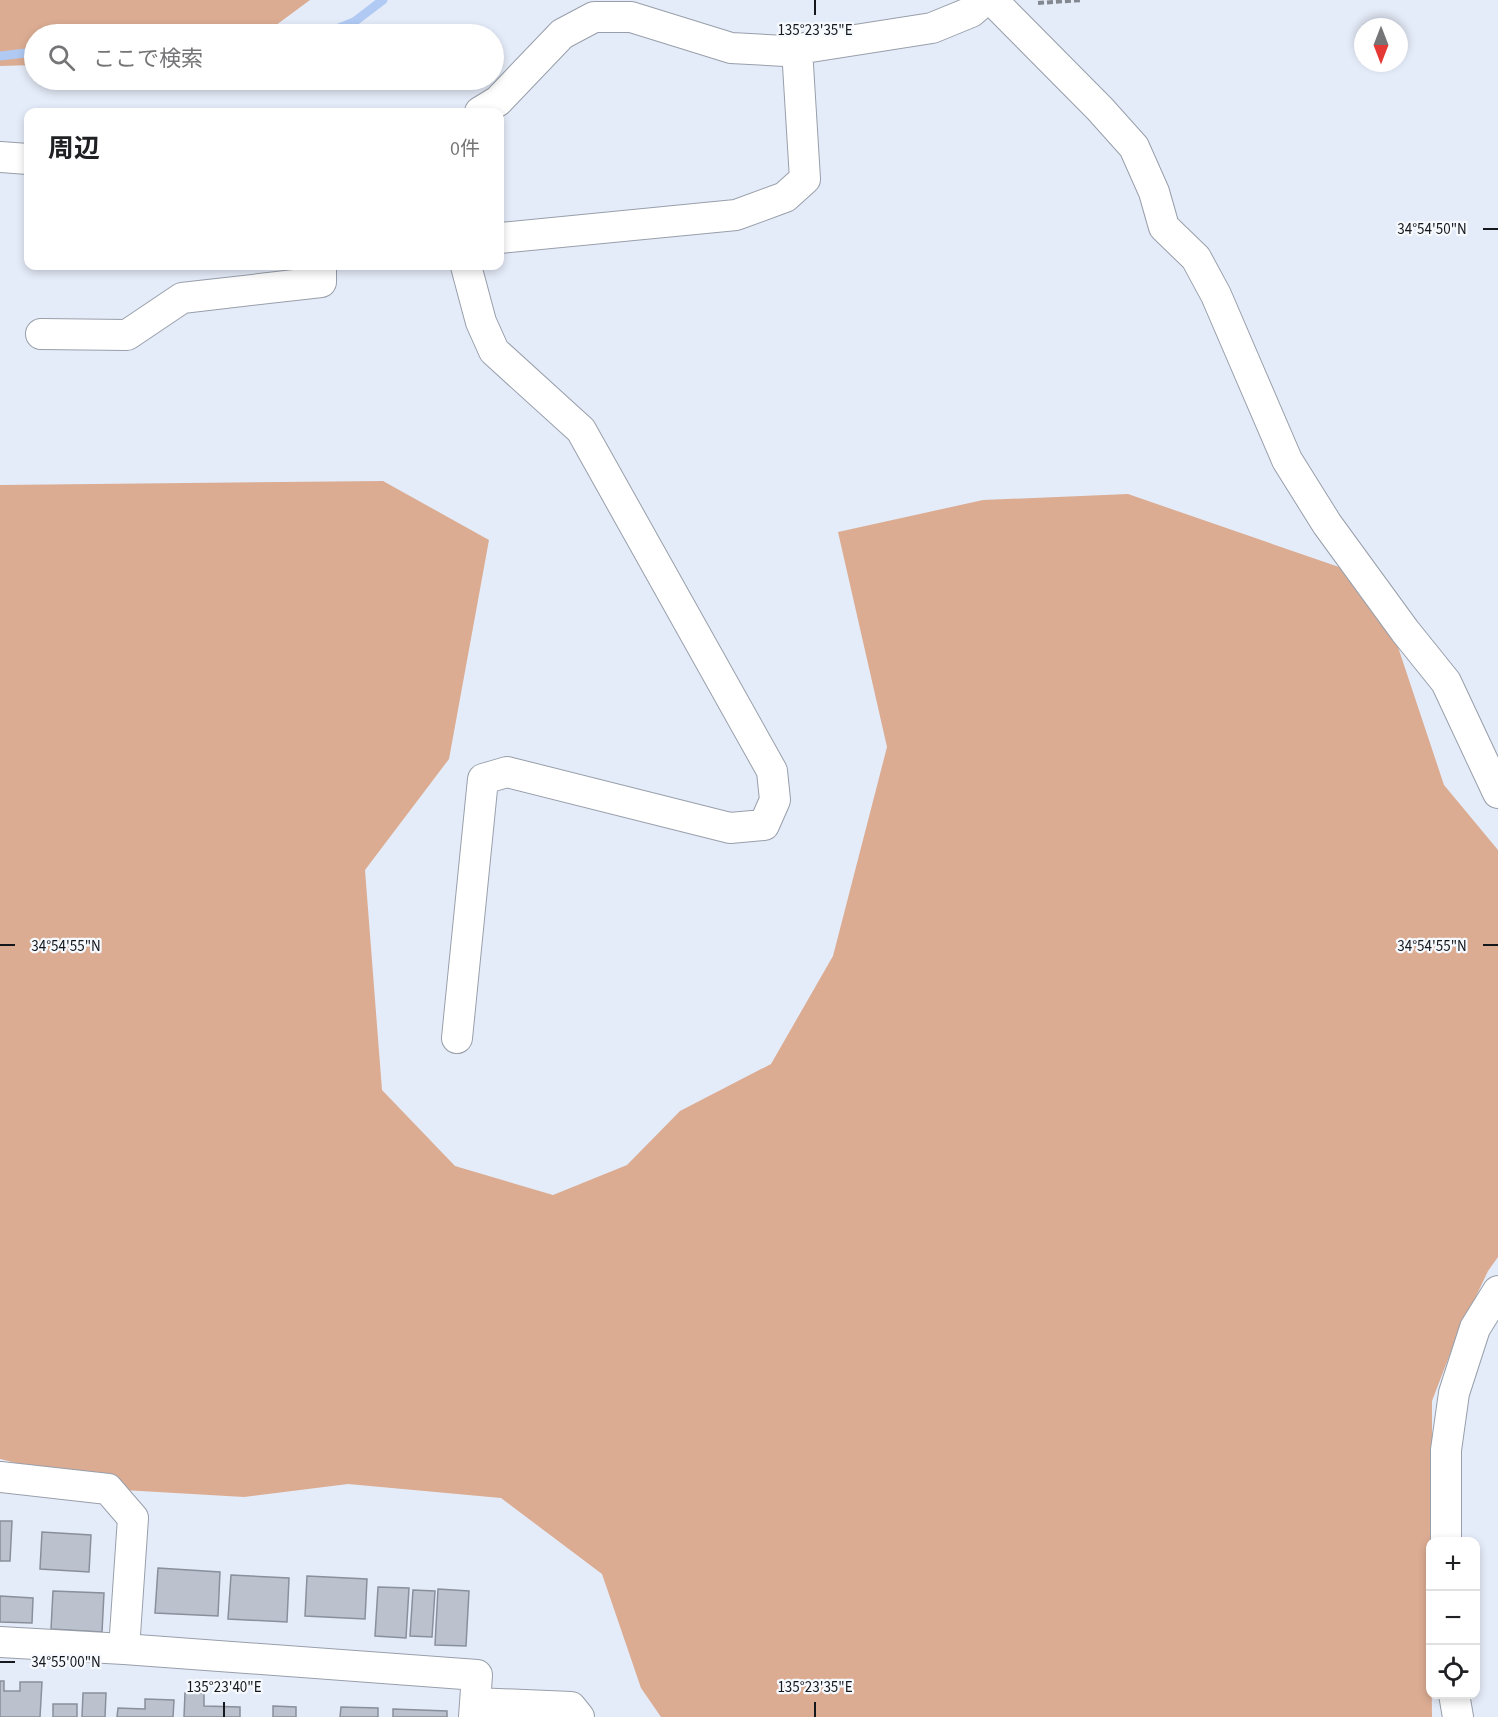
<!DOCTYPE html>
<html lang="ja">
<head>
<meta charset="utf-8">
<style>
	body { margin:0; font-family:"Source Sans 3","Noto Sans JP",sans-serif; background:#f2f2f2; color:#202124 }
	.controls { position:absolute; right:18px; bottom:18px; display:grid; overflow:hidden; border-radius:12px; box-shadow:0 3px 9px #0003 }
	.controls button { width:54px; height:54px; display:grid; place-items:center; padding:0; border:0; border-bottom:2px solid #e0e0e0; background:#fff; color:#202124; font:30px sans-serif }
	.compass { position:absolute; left:1354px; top:18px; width:54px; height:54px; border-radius:50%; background:#fff; box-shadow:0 3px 9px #0003; rotate:180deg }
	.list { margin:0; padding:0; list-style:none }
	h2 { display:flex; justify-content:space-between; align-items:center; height:78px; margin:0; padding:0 24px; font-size:26px }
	h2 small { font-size:20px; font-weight:400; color:#757577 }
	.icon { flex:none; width:33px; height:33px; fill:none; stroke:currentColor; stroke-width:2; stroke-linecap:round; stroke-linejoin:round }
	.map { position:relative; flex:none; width:1498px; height:1717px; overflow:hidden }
	.search { position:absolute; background:#fff; box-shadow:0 3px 9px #0003; left:24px; top:24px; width:480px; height:66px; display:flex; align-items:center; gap:15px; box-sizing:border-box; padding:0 21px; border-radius:33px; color:#757577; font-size:22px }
	.panel { position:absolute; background:#fff; box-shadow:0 3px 9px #0003; left:24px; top:108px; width:480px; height:162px; border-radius:12px }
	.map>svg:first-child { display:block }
</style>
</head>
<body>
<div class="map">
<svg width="1498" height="1717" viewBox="0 0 1498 1717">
	<rect width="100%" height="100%" fill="#e5ecf9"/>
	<!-- forest -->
	<path fill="#dbac92" d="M 0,0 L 310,0 L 264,34 L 34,34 L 34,65 L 0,66 Z
		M 383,481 L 489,540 L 449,759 L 365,870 L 382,1090 L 455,1166 L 553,1195 L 627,1165 L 680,1111 L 771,1064 L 833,956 L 887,747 L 838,532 L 983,500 L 1128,494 L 1339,567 L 1398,647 L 1444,785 L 1498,850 L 1498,1257 L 1488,1271 L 1455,1341 L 1432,1401 L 1432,1541 L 1430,1542 L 1432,1717 L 661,1717 L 641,1688 L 602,1574 L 501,1498 L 348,1484 L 244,1497 L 123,1490 L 0,1459 L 0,485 Z"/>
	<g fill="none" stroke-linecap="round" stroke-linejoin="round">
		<!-- stream -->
		<path stroke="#b0caf4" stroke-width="9" d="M 324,34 L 354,22 L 383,0
			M 0,56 L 34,52"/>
	</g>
	<!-- building -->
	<path fill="#bbc2ce" stroke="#89909c" stroke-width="1.5" d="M 0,1521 L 12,1521 L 10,1561 L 0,1561 Z
		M 42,1532 L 91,1535 L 89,1572 L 40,1569 Z
		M 158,1568 L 220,1572 L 218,1616 L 155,1613 Z
		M 231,1575 L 289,1578 L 287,1622 L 228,1619 Z
		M 307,1576 L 367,1579 L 365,1619 L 305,1616 Z
		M 378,1587 L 409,1588 L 406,1638 L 375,1636 Z
		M 438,1589 L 469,1591 L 466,1646 L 435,1645 Z
		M 413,1590 L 435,1591 L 432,1637 L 410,1636 Z
		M 53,1591 L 104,1593 L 102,1632 L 51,1629 Z
		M 0,1596 L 33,1598 L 32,1623 L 0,1622 Z
		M 0,1681 L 4,1681 L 4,1691 L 20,1691 L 20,1682 L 42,1682 L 40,1717 L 0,1717 Z
		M 83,1693 L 106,1693 L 105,1717 L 82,1717 Z
		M 185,1693 L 204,1693 L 204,1706 L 240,1707 L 240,1717 L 184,1717 Z
		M 145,1699 L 174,1700 L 173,1717 L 117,1717 L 118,1708 L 145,1709 Z
		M 53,1704 L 77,1704 L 77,1717 L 53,1717 Z
		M 273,1706 L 296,1707 L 296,1717 L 273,1717 Z
		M 341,1707 L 378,1708 L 378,1717 L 340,1717 Z
		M 393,1709 L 447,1711 L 447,1717 L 393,1717 Z"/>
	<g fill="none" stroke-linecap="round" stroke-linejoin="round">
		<!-- minor casing -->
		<g stroke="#989faa" stroke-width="32">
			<path id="minor" d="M 992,0 L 1100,109 L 1134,147 L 1154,192 L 1164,227 L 1196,258 L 1216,295 L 1287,460 L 1327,524 L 1405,631 L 1446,682 L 1498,793
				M 480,112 L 498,101 L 562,34 L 594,17 L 631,17 L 731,48 L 785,51 L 932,28 L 971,12 L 985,0
				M 0,157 L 28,159
				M 500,238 L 736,215 L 785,197 L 805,179 L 797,49
				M 41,334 L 127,335 L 182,298 L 321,282 L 321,266
				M 457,1038 L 483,779 L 507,772 L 730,828 L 764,825 L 775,800 L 772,771 L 581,430 L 494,351 L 481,322 L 466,266
				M 0,1477 L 108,1489 L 133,1518 L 124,1649
				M 1446,1542 L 1446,1450 L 1454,1393 L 1475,1328 L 1498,1291
				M 0,1642 L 124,1649 L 477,1675 L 474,1717
				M 1454,1694 L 1458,1717
				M 475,1703 L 571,1707 L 579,1717"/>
		</g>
		<!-- path -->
		<path stroke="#838890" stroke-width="4" stroke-dasharray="6 3" stroke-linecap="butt" d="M 1038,3 L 1082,0"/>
		<!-- minor -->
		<use href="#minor" stroke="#fff" stroke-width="30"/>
	</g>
	<!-- ticks -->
	<path fill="none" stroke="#14171b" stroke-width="2" d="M 815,0 L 815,15M 1483,229 L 1498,229M 0,945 L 15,945M 1483,945 L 1498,945M 0,1662 L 15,1662M 224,1702 L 224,1717M 815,1702 L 815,1717"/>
	<g font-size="15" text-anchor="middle" fill="#14171b" stroke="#f6f9fe" stroke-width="4.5" stroke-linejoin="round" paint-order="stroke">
		<text x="815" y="35">135°23'35"E</text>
		<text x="1432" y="234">34°54'50"N</text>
		<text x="1432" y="951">34°54'55"N</text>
		<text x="66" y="951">34°54'55"N</text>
		<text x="66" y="1667">34°55'00"N</text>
		<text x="224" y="1692">135°23'40"E</text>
		<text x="815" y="1692">135°23'35"E</text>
	</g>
</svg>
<div class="controls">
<button>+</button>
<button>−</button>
<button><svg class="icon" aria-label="locate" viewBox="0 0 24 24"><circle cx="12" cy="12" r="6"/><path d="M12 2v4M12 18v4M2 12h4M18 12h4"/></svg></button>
</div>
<svg class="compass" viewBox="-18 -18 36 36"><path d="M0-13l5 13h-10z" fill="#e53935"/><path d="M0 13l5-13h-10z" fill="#757577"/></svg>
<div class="search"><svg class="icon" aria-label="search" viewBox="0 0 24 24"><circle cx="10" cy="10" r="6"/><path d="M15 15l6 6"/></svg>ここで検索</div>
<section class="panel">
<h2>周辺<small>0件</small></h2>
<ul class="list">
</ul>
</section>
</div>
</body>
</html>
